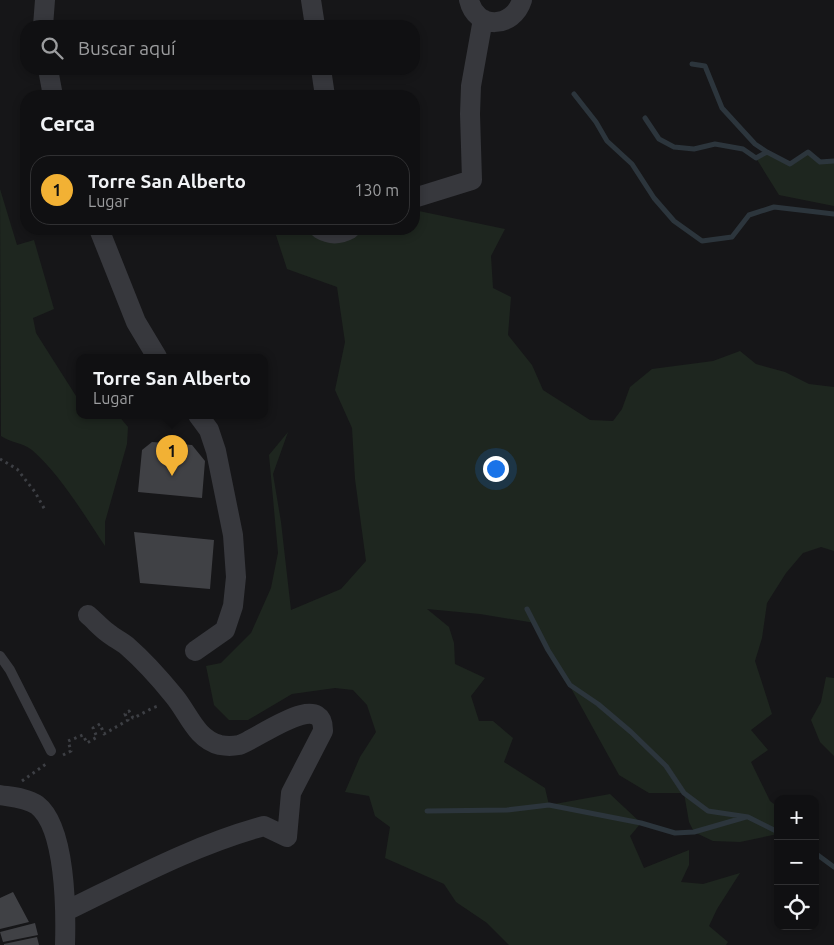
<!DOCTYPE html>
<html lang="es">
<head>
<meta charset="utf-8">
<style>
	body { margin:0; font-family:Ubuntu,sans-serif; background:#19191b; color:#f1f3f6 }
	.controls { position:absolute; right:15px; bottom:15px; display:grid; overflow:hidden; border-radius:10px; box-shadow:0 2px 8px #0003 }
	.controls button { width:45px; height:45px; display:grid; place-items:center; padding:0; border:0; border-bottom:1px solid #303032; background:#101012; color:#f1f3f6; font:25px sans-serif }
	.you { position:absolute; left:495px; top:468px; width:18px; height:18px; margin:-12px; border:4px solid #fff; border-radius:50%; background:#1a73e8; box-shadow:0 0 0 8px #1a73e833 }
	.badge { display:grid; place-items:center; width:32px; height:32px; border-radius:50%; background:#f2b134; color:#111; font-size:16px; font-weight:700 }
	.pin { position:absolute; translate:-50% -41px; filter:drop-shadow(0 1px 2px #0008) }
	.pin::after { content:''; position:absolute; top:26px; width:18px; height:15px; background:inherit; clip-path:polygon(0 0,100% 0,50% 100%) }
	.popup { position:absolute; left:76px; top:354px; width:192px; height:65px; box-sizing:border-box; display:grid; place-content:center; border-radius:10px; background:#101012; filter:drop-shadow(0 1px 4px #0005); font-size:16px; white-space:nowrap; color:#9c9d9f }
	.popup b { font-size:19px; color:#f1f3f6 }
	.popup::after { content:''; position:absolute; left:50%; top:100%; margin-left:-10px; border:10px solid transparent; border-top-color:#101012 }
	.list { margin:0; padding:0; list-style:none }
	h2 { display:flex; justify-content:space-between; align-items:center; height:65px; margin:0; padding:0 20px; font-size:21px }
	h2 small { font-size:16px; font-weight:400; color:#9c9d9f }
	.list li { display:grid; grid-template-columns:32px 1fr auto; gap:15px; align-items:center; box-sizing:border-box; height:70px; margin:0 10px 10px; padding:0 10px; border:1px solid #303032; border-radius:20px }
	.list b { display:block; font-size:19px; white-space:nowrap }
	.list p { margin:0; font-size:16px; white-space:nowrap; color:#9c9d9f }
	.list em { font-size:16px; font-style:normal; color:#9c9d9f }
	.icon { flex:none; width:28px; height:28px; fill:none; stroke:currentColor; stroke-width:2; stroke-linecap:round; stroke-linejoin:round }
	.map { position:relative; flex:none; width:834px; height:945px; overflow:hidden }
	.search { position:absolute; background:#101012; box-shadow:0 2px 8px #0003; left:20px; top:20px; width:400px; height:55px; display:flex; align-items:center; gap:12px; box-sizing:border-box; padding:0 18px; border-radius:20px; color:#9c9d9f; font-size:19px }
	.panel { position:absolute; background:#101012; box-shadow:0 2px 8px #0003; left:20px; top:90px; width:400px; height:145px; border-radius:20px }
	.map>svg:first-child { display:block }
</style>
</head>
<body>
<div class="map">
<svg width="834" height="945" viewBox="0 0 834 945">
	<rect width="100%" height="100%" fill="#161618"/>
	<!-- green -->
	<path fill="#1e261f" d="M 767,152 L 790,164 L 808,152 L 820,162 L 834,161 L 834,206 L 779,195 L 756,158 Z
		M 0,189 L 17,245 L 34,240 L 54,309 L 33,318 L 36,333 L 76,396 L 79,394 L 80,415 L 118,415 L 128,427 L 127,444 L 105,522 L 105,546 C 85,516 59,473 32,450 C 22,442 11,443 1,436 Z
		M 414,210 L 505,229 L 491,256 L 493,288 L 511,297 L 508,335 L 532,365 L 543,390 L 590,420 L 613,421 L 622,409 L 630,387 L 652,369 L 713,361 L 740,351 L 756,364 L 785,372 L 809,384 L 834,387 L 834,551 L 821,547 L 803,553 L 786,573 L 767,603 L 762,638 L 755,661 L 772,714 L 751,730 L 768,750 L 751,762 L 770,801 L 778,807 L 778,834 L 740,842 L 713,841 L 694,832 L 689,822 L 684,793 L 649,793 L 619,775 L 535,623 L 480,614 L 427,609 L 449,627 L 454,643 L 455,664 L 485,678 L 471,696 L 479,721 L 493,721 L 513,738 L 504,762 L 545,788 L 549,805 L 610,794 L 641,823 L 630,836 L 644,868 L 689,850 L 689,865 L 681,882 L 703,884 L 740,873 L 717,909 L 709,926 L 728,942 L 726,945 L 509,945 L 487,923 L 456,902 L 444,884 L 385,858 L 390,827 L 375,816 L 369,796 L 345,792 L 360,757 L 376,732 L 367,705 L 353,690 L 335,688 L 292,694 L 248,720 L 229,720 L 214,705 L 206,666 L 221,663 L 251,633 L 271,588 L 278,553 L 269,455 L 288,432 L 273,474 L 281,522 L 291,610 L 341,589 L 366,561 L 355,479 L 352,428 L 335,390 L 345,342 L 337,287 L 287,269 L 274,229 L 414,229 Z
		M 826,677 L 834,678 L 834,756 L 820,742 L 811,720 L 821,702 Z"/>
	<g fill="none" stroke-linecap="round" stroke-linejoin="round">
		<!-- stream -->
		<path stroke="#2c353c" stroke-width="5" d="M 692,64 L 705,66 L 722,108 L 755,144 L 767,152
			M 574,94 L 596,122 L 607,141 L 632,164 L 654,198 L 674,221 L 702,241 L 732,237 L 749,215 L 774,207 L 834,214
			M 645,118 L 659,139 L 674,147 L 694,149 L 715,144 L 743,149 L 756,158 L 767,152 L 790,164 L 808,152 L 820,162 L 834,161
			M 527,609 L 548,650 L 570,685 L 598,704 L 631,732 L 666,766 L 684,793 L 708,811 L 748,817 L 778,832
			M 427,811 L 507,810 L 549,805 L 641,823 L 675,833 L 694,832 L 746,817
			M 815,853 L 834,867"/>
	</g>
	<!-- building -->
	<path fill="#404145" d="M 152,442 L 192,445 L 205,461 L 202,498 L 138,492 L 142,450 Z
		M 134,532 L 214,540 L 210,589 L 140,583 Z
		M 13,892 L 29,922 L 0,929 L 0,898 Z
		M 35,923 L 38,935 L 3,942 L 0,932 Z
		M 37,937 L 39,945 L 4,945 L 4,944 Z"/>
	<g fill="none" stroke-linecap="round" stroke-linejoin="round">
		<!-- path -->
		<path stroke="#3d3f44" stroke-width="3" stroke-dasharray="2.5 4" stroke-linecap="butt" d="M 0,459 L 17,469 L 35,492 L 45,510
			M 63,755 L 71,751 L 68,741 L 83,735 L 87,743 L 97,737 L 93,728 L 100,724 L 104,734 L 128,720 L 125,714 L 129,711 L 133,718 C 141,715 152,707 159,706
			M 22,781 L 46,764 L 45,763"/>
		<!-- service -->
		<path stroke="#37383d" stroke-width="10" d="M 0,656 L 10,670 L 51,751"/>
		<!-- minor -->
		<path stroke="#37383d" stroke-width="20" d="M 311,0 L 315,26
			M 469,0 C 476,30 513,29 522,0
			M 43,26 L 45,0
			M 48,69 L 53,96
			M 321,69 L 325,96
			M 414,198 L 472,180 L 470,114 L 471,86 L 483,19
			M 99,229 L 136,322 L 157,357
			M 320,229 C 330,235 339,235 350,229
			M 195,651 L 225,630 L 233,606 L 236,577 L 233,535 L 216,451 L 209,430 L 198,415
			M 0,795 C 12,797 27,798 37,805 C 66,827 66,911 65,945
			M 66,911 C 130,880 194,845 264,826 L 287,837 L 291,793 L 323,731 C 324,687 255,741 239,745 C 234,746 225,746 220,745 C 196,739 189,714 174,696 C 161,680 143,660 127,646 C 121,641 114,638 108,633 C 101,628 95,621 88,615"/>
	</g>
</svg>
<div class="controls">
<button>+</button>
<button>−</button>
<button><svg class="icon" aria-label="locate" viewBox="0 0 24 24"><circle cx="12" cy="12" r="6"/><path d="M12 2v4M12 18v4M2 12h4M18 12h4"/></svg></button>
</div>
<div class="you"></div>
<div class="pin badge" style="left:172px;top:476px">1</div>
<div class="popup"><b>Torre San Alberto</b>Lugar</div>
<div class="search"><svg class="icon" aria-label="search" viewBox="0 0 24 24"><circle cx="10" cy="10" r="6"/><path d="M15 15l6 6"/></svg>Buscar aquí</div>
<section class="panel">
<h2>Cerca<small></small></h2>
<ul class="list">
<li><span class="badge">1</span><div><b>Torre San Alberto</b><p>Lugar</p></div><em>130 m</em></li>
</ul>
</section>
</div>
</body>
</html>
